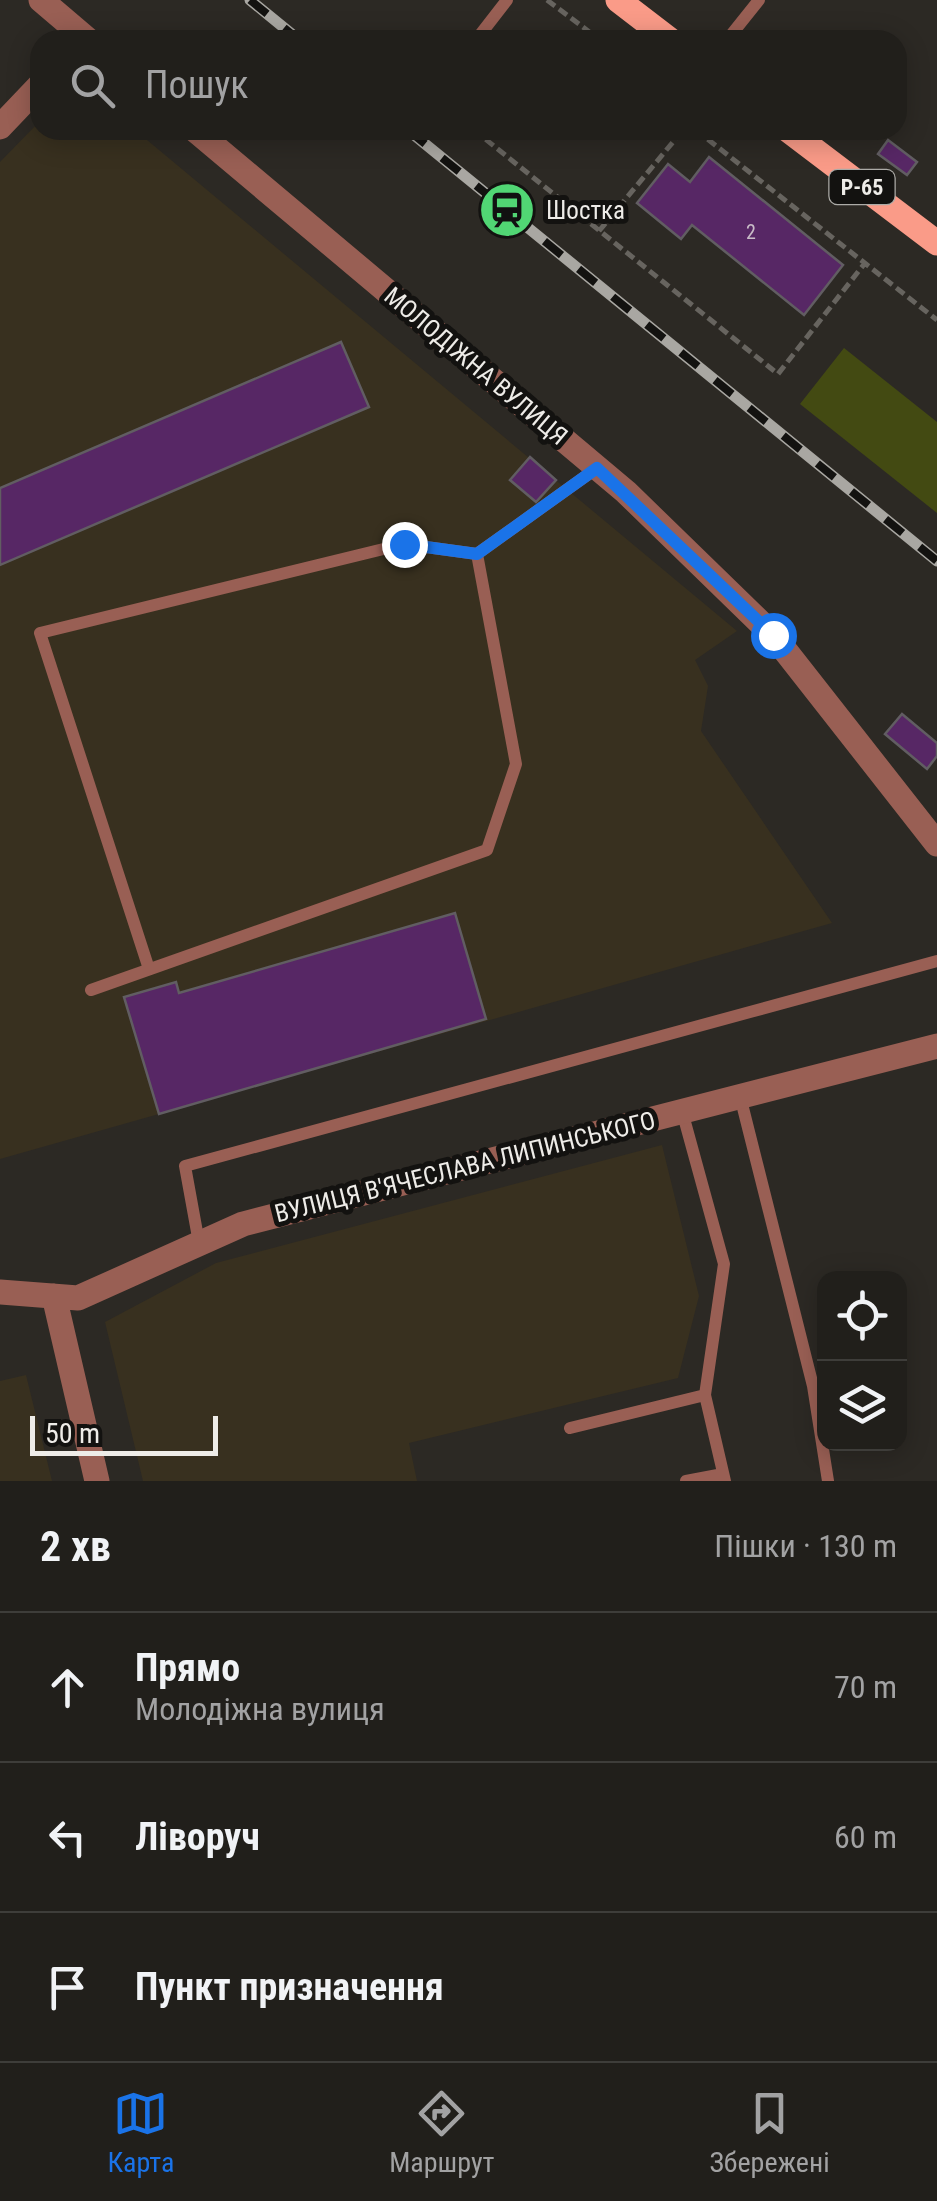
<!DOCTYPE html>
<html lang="uk">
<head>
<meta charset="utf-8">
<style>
	body { margin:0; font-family:"Roboto Condensed",sans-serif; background:#292724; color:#f1f3f6 }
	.controls { position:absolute; right:30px; bottom:30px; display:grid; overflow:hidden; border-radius:20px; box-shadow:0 5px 25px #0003 }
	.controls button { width:90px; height:90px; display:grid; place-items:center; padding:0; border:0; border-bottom:2px solid #3e3d3a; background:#211f1b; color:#f1f3f6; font:50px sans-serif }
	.scale { position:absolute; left:30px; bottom:25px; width:188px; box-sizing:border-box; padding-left:10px; border:5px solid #eeece8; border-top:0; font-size:28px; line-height:35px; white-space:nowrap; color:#eeece8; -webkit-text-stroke:8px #131210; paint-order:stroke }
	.stop { position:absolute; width:30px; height:30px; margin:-22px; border:8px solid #1a73e8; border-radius:50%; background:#fff }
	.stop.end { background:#1a73e8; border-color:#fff; box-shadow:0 2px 10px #0008 }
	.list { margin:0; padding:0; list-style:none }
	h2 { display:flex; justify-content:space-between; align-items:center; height:130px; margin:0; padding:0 40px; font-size:42px }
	h2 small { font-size:32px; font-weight:400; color:#a2a2a3 }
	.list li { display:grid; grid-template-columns:65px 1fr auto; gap:30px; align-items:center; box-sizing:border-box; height:150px; padding:0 40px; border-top:2px solid #3e3d3a }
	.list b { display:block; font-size:38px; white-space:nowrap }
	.list p { margin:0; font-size:32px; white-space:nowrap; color:#a2a2a3 }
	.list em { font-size:32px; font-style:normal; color:#a2a2a3 }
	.icon { flex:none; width:55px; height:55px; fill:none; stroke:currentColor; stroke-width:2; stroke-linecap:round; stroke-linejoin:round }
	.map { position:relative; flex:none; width:937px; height:1481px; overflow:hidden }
	.search { position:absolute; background:#211f1b; box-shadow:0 5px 25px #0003; left:30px; right:30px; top:30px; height:110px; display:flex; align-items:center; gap:25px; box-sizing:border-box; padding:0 35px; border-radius:30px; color:#a2a2a3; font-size:38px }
	.sheet { height:580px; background:#211f1b }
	nav { display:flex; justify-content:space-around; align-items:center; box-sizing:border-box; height:140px; border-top:2px solid #3e3d3a; background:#211f1b; font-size:28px; color:#a2a2a3 }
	nav a { display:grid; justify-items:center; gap:5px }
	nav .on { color:#1a73e8 }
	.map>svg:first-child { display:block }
</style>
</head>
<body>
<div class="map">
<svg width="937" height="1481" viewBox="0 0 937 1481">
	<rect width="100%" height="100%" fill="#2c2924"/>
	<!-- industrial -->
	<path fill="#38301f" d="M 40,121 L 40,130 L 135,130 L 737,631 L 695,660 L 708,686 L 701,731 L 832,923 L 0,1159 L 0,162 Z
		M 662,1145 L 699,1296 L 678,1378 L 409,1443 L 417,1481 L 143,1481 L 105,1322 L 216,1263 Z
		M 26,1375 L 52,1481 L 0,1481 L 0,1381 Z"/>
	<!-- green -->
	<path fill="#434a12" d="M 844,348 L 937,422 L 937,513 L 800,404 Z"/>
	<!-- building -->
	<path fill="#572765" stroke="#615d62" stroke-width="2.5" d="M 888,140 L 917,162 L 907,175 L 878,154 Z
		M 709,157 L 843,265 L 804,315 L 692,225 L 681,239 L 637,203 L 668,164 L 690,182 Z
		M 341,342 L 369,407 L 0,565 L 0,488 Z
		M 530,457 L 556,480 L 536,502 L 510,480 Z
		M 902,714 L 937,743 L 937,756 L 927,769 L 885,734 Z
		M 455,913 L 486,1019 L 159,1114 L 124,997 L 176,982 L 179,993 Z"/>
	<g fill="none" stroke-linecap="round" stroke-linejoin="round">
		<!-- path -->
		<path stroke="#67645f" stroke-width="5" stroke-dasharray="10 5" stroke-linecap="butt" d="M 547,0 L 600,40
			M 695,32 L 705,40
			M 474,130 L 778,374 L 865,263
			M 696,130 L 937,320
			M 412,133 L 415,130
			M 599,231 L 683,130"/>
		<!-- service -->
		<path stroke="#995f54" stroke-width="12" d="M 476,40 L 507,0
			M 727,40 L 759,0
			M 149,969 L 40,633 L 404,544 L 477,554
			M 91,990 L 487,850 L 516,764 L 477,554 L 597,468
			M 740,1096 L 813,1386 L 828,1481
			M 682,1111 L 724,1264 L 705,1395 L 725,1481
			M 199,1243 L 185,1166 L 937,961
			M 570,1428 L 705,1395
			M 686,1481 L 723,1474"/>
		<!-- minor -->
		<path stroke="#995f54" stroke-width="25" d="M 41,0 L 88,40
			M 0,127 L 40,85
			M 195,130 L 626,492 L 773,635 L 937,844
			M 0,1292 L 78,1298 L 243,1224 L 937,1046
			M 54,1296 L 97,1481"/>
		<!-- primary -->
		<path stroke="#fa9b88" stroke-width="25" d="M 618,0 L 670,40
			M 788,130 L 937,243"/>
		<!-- rail casing -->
		<g stroke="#a9a7a2" stroke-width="11">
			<path id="rail" d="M 250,0 L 299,40
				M 408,130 L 937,561"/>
		</g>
		<!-- rail -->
		<use href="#rail" stroke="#131210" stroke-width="8" stroke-dasharray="22" stroke-linecap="butt"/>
	</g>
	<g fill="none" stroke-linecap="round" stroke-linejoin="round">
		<!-- route -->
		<path stroke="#1a73e8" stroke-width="12" d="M 404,544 L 477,554 L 597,468 L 773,635"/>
	</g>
	<!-- icons -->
	<defs>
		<g id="station-disc" transform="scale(2.875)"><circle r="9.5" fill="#51d674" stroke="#131210"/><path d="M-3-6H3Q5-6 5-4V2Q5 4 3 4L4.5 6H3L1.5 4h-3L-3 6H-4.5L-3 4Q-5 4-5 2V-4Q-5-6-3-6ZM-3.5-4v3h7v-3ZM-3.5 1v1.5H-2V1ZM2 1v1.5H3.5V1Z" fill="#111"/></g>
	</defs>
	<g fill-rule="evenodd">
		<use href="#station-disc" x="507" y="210"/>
	</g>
	<g text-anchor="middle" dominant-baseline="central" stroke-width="10" stroke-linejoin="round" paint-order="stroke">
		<!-- number labels -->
		<g font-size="20" fill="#c8bbc7">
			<text x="751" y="232">2</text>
		</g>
		<!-- shield labels -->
		<rect fill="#131210" stroke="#acaba7" stroke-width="2.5" x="829.5" y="170" width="65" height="34" rx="8"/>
		<g font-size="22" font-weight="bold" fill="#eeece8">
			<text x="862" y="187">Р-65</text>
		</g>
		<!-- poi labels -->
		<g font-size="25" fill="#eeece8" stroke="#131210" text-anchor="start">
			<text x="546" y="210">Шостка</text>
		</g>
		<!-- street labels -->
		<g font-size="25" fill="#eeece8" stroke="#131210">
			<text transform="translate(476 366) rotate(40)">МОЛОДІЖНА ВУЛИЦЯ</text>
			<text transform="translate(465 1167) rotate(-14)">ВУЛИЦЯ В'ЯЧЕСЛАВА ЛИПИНСЬКОГО</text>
		</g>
	</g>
</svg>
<div class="controls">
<button><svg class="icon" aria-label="locate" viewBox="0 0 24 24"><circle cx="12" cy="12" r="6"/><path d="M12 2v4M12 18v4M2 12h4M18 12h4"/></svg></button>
<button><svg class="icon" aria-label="layers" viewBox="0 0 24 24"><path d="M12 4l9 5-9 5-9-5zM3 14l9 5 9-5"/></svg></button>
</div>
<div class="scale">50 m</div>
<div class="stop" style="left:773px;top:635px"></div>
<div class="stop end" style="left:404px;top:544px"></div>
<div class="search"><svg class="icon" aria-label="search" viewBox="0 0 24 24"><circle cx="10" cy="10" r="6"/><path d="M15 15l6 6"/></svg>Пошук</div>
</div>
<section class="sheet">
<h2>2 хв<small>Пішки · 130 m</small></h2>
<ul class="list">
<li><svg class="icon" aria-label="ahead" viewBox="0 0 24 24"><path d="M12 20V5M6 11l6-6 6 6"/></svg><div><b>Прямо</b><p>Молодіжна вулиця</p></div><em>70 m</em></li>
<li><svg class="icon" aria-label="left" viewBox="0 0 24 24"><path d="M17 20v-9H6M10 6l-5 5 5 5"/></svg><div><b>Ліворуч</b></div><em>60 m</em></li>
<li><svg class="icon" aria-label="arrive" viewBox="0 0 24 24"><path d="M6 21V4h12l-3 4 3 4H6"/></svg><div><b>Пункт призначення</b></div></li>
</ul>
</section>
<nav>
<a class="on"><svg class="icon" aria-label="map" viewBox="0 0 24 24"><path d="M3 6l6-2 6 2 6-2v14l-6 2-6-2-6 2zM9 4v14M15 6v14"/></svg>Карта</a>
<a><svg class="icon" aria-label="directions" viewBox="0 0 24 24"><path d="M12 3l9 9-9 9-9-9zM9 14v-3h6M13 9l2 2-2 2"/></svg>Маршрут</a>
<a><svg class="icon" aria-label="saved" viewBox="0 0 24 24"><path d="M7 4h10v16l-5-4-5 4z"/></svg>Збережені</a>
</nav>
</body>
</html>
